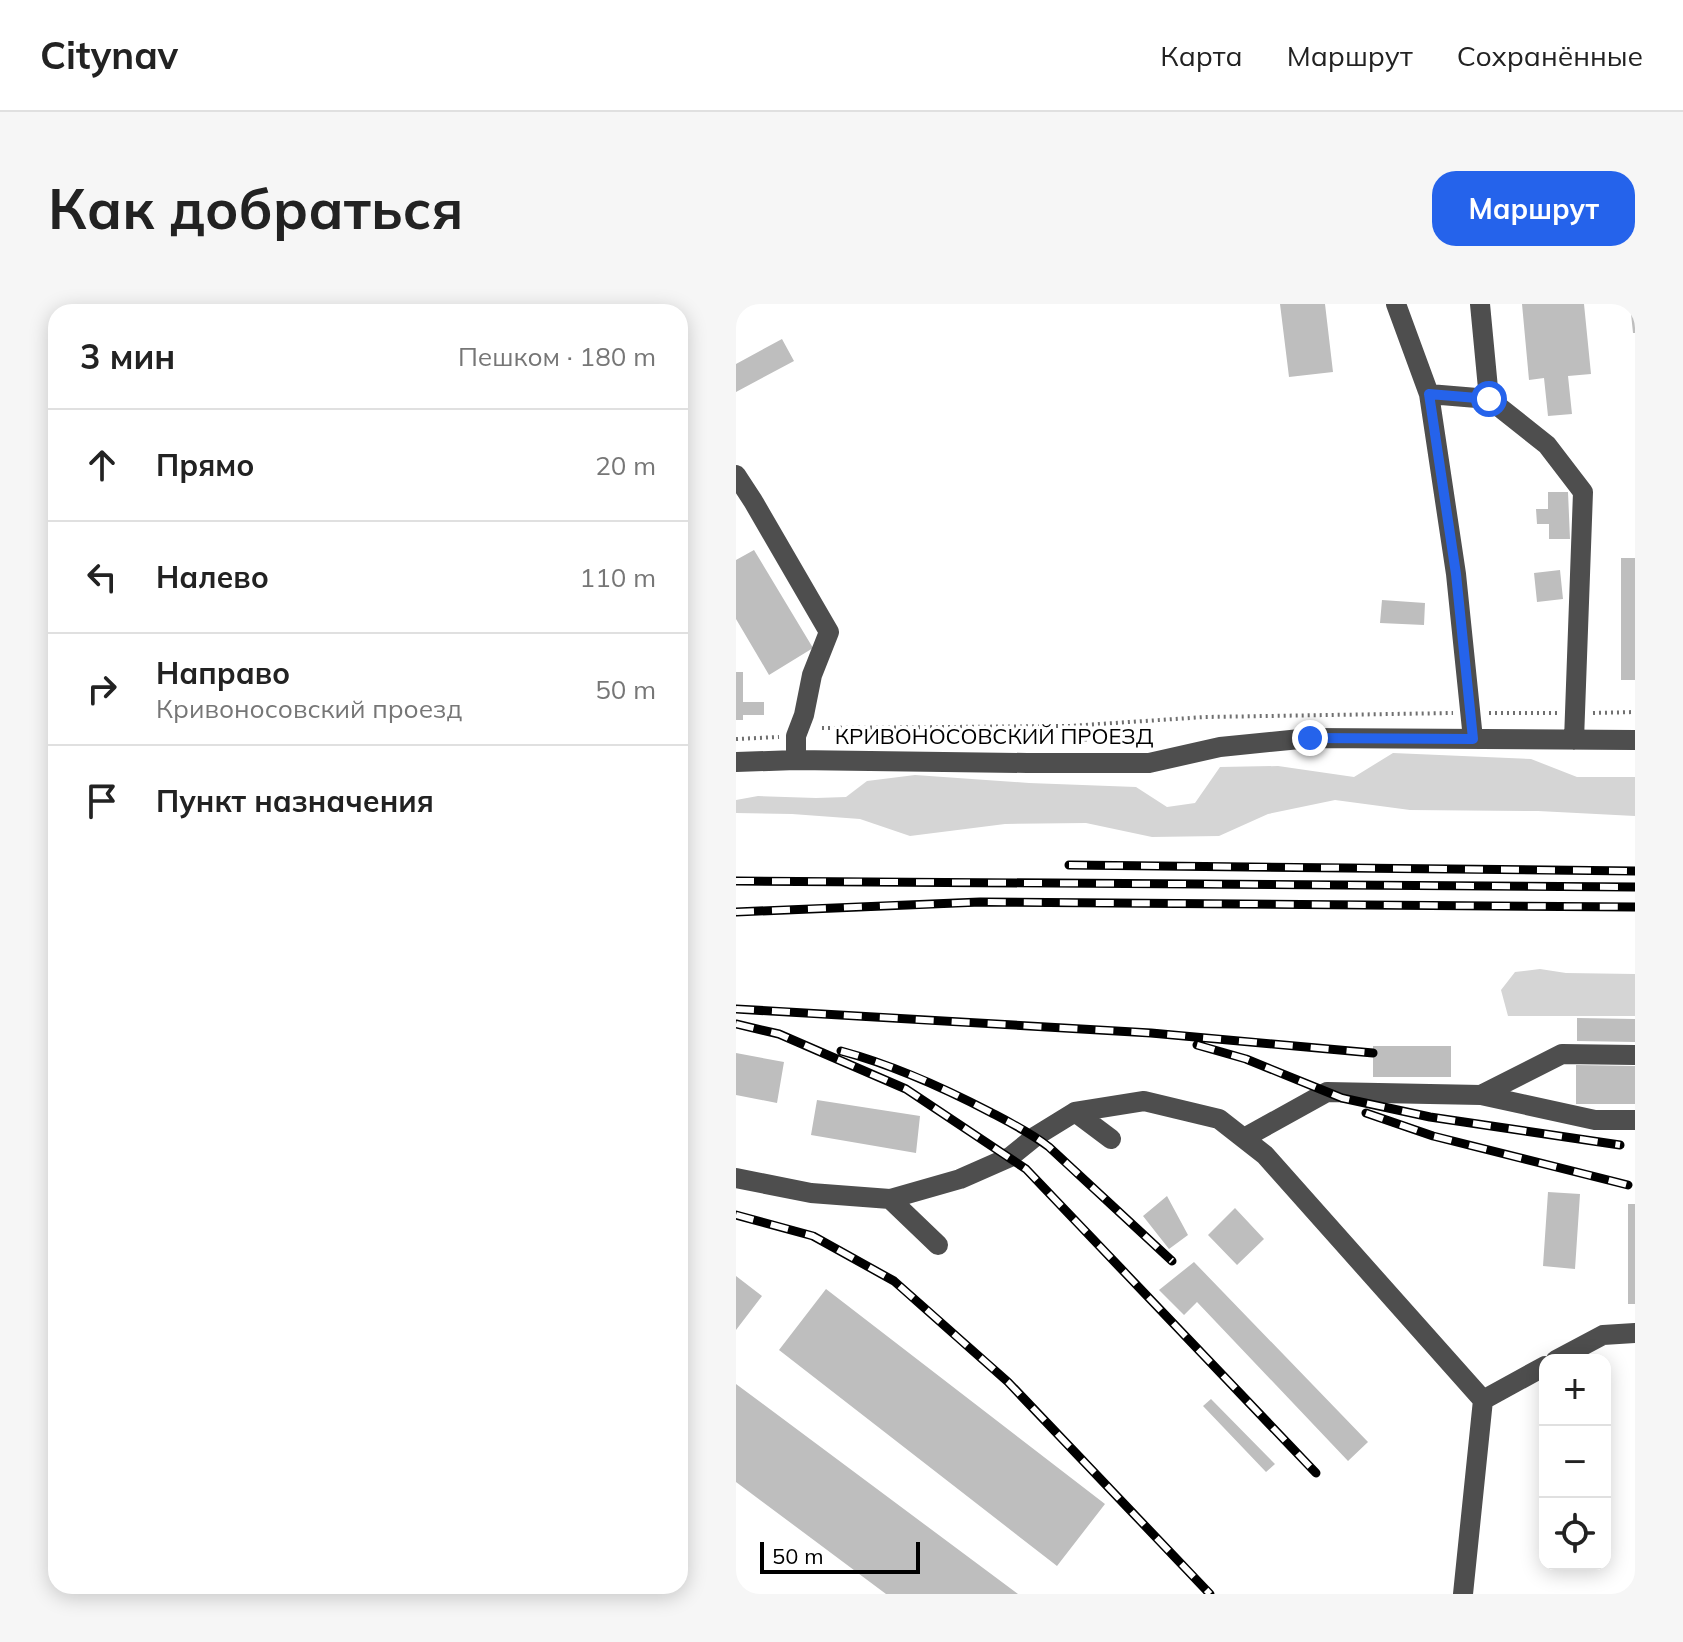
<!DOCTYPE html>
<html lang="ru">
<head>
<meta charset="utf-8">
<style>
	body { margin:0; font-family:Mulish,sans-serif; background:#f6f6f6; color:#222 }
	.controls { position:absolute; right:24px; bottom:24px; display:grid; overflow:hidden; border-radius:16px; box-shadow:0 4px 20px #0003 }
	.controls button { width:72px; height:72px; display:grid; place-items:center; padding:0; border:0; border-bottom:2px solid #e0e0e0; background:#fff; color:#222; font:40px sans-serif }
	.scale { position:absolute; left:24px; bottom:20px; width:160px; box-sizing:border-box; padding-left:8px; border:4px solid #000; border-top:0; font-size:22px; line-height:28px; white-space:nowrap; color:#000; -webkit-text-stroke:6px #fff; paint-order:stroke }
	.stop { position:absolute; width:24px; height:24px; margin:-18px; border:6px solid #2563eb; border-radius:50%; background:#fff }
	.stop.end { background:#2563eb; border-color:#fff; box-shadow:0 2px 8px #0008 }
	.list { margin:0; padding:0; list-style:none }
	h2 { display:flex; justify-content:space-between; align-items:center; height:104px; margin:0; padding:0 32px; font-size:34px }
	h2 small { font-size:26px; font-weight:400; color:#767676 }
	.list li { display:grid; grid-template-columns:52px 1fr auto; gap:24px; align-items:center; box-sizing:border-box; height:112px; padding:0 32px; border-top:2px solid #e0e0e0 }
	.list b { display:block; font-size:30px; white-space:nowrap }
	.list p { margin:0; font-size:26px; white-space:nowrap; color:#767676 }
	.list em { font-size:26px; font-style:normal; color:#767676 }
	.icon { flex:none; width:44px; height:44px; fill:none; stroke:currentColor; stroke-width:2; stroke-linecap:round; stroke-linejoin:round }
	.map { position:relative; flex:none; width:899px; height:1290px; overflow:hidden; border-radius:24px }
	header { display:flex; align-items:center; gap:48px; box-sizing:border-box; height:112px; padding:0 40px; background:#fff; border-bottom:2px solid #e0e0e0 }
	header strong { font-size:38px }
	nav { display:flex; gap:44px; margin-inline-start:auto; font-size:28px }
	.intro { display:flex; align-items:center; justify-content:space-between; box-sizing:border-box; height:192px; padding:0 48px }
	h1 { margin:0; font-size:56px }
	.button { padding:20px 36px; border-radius:24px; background:#2563eb; color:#fff; font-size:28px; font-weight:700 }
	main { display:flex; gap:48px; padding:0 48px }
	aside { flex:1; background:#fff; border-radius:24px; box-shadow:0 4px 20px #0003 }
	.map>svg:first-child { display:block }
</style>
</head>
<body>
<header>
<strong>Citynav</strong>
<nav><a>Карта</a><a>Маршрут</a><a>Сохранённые</a></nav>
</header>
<div class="intro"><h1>Как добраться</h1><a class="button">Маршрут</a></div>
<main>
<aside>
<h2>3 мин<small>Пешком · 180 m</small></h2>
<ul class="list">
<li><svg class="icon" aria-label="ahead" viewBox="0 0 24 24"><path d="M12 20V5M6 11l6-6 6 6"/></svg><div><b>Прямо</b></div><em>20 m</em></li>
<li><svg class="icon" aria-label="left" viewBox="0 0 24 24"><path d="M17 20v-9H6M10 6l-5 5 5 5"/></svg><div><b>Налево</b></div><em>110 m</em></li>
<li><svg class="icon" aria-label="right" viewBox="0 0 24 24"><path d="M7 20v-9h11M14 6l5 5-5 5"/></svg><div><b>Направо</b><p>Кривоносовский проезд</p></div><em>50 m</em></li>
<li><svg class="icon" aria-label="arrive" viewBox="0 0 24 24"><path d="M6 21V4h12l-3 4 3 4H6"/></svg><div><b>Пункт назначения</b></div></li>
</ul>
</aside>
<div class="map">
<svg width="899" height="1290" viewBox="0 0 899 1290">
	<rect width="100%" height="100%" fill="#fff"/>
	<!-- green -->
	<path fill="#d5d5d5" d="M 657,449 L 795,455 L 841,473 L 899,473 L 899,512 L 802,507 L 674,506 L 599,496 L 532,510 L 483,532 L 416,533 L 350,519 L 269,520 L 174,532 L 124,515 L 56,510 L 0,509 L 0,496 L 22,492 L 80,494 L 110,493 L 131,477 L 179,471 L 293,479 L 400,483 L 431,503 L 459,499 L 484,463 L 542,462 L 618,473 Z
		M 804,665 L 830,669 L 899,670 L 899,712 L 772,712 L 765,686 L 779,668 Z"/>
	<!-- building -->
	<path fill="#bebebe" d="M 544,0 L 589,0 L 597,68 L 553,73 Z
		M 786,0 L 848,0 L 855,70 L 832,72 L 836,110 L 812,112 L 808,74 L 793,76 Z
		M 894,0 L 899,0 L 899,29 L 897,29 Z
		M 46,35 L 58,57 L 0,88 L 0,60 Z
		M 812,188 L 832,188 L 834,235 L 813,235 L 813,220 L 801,220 L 800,205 L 812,205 Z
		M 18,246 L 77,344 L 33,371 L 0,315 L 0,256 Z
		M 885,254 L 899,254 L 899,376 L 885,376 Z
		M 824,266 L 827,295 L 801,298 L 798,269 Z
		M 646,296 L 689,299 L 688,321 L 644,319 Z
		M 0,368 L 7,368 L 7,398 L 28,398 L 28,411 L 7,411 L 7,416 L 0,416 Z
		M 334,425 L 351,426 L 351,438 L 334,438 Z
		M 841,714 L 899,715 L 899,738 L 841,737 Z
		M 637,742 L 715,742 L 715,773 L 637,773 Z
		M 0,749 L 48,758 L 41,799 L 0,791 Z
		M 840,761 L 899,762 L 899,800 L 840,800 Z
		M 81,796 L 184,812 L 180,849 L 75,831 Z
		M 812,888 L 844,890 L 839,965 L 807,962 Z
		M 431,892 L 452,931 L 433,945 L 407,912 Z
		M 892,900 L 899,900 L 899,1000 L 892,1000 Z
		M 499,904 L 528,935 L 501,961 L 472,931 Z
		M 458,958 L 632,1138 L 612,1157 L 461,998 L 448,1011 L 423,986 Z
		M 0,972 L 26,992 L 0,1026 Z
		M 90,985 L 369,1200 L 321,1262 L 43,1046 Z
		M 0,1080 L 282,1290 L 150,1290 L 0,1178 Z
		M 475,1095 L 539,1160 L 530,1168 L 467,1102 Z"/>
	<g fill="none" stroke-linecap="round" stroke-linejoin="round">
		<!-- path -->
		<path stroke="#707070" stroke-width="4" stroke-dasharray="2 4" stroke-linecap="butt" d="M 753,409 L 821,409
			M 857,409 L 899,408
			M 86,424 L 333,422 L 469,413 L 717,409
			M 0,435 L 43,433"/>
		<!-- minor -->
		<path stroke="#4e4e4e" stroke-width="20" d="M 660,0 L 693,90 L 720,270 L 737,435
			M 744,0 L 753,95
			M 693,90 L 753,95 L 811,141 L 847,188 L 838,436
			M 0,171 L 17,197 L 93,328 L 76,371 L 68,411 L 60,432 L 60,456
			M 0,458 L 60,456 L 291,459 L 413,459 L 484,443 L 574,434 L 899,436
			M 745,791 L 826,750 L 899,751
			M 339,808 L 375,835
			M 508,834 L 591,788 L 745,791 L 859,816 L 899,816
			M 0,874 L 75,889 L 154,895 L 224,875 L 274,853 L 300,832 L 339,808 L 408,797 L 483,815 L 529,851 L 747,1096 L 727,1290
			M 154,895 L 202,941
			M 820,1056 L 867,1031 L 899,1029
			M 747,1096 L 809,1062"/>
		<!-- rail casing -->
		<g stroke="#000" stroke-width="9">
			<path id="rail" d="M 333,561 L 899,567
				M 0,577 L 899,583
				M 0,608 L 244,598 L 899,603
				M 0,705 L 415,729 L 637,749
				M 0,720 L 43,730 L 170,785 L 290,865 L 580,1169
				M 461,741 L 510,755 L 606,794 L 694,813 L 884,841
				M 105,747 C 157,761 206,783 254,808 C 275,819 295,829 313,843 L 436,957
				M 630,809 L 697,832 L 892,881
				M 0,911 L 77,932 L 158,977 L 272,1078 L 474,1290"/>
		</g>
		<!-- rail -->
		<use href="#rail" stroke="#fff" stroke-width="6" stroke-dasharray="18" stroke-linecap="butt"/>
	</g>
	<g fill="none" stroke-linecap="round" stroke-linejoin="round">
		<!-- route -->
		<path stroke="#2563eb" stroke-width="10" d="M 574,434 L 737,435 L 720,270 L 693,90 L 753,95"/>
	</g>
	<g text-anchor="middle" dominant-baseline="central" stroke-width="7" stroke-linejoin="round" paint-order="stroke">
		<!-- street labels -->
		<g font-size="22" fill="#000" stroke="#fff">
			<text x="258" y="432">КРИВОНОСОВСКИЙ ПРОЕЗД</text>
		</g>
	</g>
</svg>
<div class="controls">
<button>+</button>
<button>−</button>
<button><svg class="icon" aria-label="locate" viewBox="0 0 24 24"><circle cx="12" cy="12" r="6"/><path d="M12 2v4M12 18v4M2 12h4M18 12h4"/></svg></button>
</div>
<div class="scale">50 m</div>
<div class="stop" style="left:753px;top:95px"></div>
<div class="stop end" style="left:574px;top:434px"></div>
</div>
</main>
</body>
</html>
